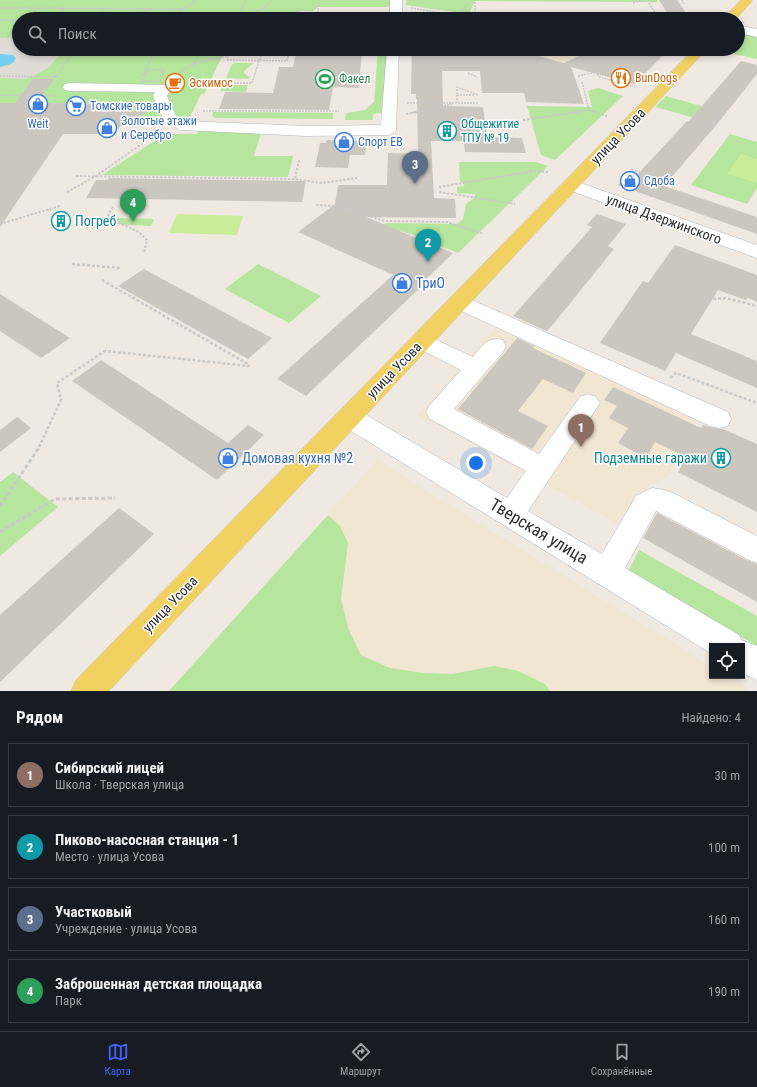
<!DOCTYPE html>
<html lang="ru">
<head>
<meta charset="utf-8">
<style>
	body { margin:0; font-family:"Roboto Condensed",sans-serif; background:#242831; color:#f1f3f6 }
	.controls { position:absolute; right:12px; bottom:12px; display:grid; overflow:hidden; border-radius:0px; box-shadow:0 2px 6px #0003 }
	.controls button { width:36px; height:36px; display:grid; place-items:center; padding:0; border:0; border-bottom:1px solid #363941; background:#171b24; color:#f1f3f6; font:20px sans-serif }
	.you { position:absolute; left:476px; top:463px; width:14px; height:14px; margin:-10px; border:3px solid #fff; border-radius:50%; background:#1a73e8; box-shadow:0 0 0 6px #1a73e833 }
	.badge { display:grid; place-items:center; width:26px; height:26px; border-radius:50%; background:#4264fb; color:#fff; font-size:13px; font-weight:700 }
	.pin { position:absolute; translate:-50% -33px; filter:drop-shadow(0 1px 2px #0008) }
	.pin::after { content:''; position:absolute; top:21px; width:14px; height:12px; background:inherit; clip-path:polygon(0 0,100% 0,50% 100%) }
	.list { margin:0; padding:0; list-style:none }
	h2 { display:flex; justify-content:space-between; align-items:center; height:52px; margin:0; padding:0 16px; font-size:17px }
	h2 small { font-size:13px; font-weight:400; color:#9ea1a6 }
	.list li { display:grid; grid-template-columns:26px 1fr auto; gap:12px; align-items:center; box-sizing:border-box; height:64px; margin:0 8px 8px; padding:0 8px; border:1px solid #363941; border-radius:0px }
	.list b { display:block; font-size:15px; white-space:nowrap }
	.list p { margin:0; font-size:13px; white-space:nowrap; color:#9ea1a6 }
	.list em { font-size:13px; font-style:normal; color:#9ea1a6 }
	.icon { flex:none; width:22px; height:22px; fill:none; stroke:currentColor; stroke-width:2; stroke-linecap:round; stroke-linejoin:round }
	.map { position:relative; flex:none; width:757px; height:691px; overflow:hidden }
	.search { position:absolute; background:#171b24; box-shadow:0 2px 6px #0003; left:12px; right:12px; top:12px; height:44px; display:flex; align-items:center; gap:10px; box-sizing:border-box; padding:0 14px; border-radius:22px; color:#9ea1a6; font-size:15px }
	.sheet { height:340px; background:#171b24 }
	nav { display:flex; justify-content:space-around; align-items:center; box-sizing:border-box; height:56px; border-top:1px solid #363941; background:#171b24; font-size:11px; color:#9ea1a6 }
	nav a { display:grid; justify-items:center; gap:2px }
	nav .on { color:#4264fb }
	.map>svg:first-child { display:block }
</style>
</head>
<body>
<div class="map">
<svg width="757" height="691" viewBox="0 0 757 691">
	<rect width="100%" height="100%" fill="#efe9e1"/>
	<!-- education -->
	<path fill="#f0e6d1" d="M 513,49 L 614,49 L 586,53 L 564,63 Z
		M 497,326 L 699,419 L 669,476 L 641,490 L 622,526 L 418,415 Z
		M 377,460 L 712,667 L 712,676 L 726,676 L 750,691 L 169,691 Z"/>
	<!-- green -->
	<path fill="#b6e59e" d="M 0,0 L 392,0 L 392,7 L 318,7 L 313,11 L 301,11 L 288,19 L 19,19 L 19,49 L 235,49 L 222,57 L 204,94 L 201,94 L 190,117 L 136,116 L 132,111 L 136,104 L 0,103 Z
		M 407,0 L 657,0 L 658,2 L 475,1 L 469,14 L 405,5 Z
		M 746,33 L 757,36 L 757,59 L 729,53 L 732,49 L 738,49 L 738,43 Z
		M 378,49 L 388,49 L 384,113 L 377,113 L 373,115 L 373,120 L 345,120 L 346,113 L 365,110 L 374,102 Z
		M 235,63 L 254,63 L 244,71 L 244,73 L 249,77 L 248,79 L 226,78 L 232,64 Z
		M 223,85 L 248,85 L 246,92 L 220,91 Z
		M 598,88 L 623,96 L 555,160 L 541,155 L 527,106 L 592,107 L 588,91 Z
		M 666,96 L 718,111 L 709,122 L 655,107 Z
		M 213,112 L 333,113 L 333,119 L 215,118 L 212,116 Z
		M 198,131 L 261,133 L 254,156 L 293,156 L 288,177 L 102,175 L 159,138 L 172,134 L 197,134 Z
		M 730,134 L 757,142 L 757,188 L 747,204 L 691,185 Z
		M 459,162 L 536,162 L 548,166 L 458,253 L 411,234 L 382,226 L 386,223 L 457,224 L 463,219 L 466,204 L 473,199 L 476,194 L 457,193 L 457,187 L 465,186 L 460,181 Z
		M 116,218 L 154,219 L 151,226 L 112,224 Z
		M 258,264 L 321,296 L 289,323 L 225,289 Z
		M 13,472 L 58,507 L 0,556 L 0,482 Z
		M 328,515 L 340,526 L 348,543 L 341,598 L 348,628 L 361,655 L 390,668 L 423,673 L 452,674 L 494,666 L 518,671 L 545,684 L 550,691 L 169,691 Z
		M 639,550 L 757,616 L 757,646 L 628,572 Z"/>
	<!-- pitch -->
	<path fill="#c9ec9a" d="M 741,154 L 757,159 L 757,183 L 727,174 Z
		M 177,214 L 243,216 L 237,235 L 169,233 Z"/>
	<!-- plaza -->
	<path fill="#dfdcd8" d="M 19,37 L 19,49 L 59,49 L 59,56 L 48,68 L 35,75 L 25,79 L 0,78 L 0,67 L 9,65 L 16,60 L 3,54 L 0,54 L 0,38 Z"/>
	<!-- water -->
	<path fill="#75cff0" d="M 0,54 L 13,55 L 16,58 L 13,63 L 0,67 Z"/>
	<!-- building -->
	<path fill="#cbc7bf" d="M 659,0 L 677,0 L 687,14 L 668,14 Z
		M 297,49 L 362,49 L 359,88 L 333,87 L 329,110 L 219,109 L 225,92 L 273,93 L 279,67 L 293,67 Z
		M 412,49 L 513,49 L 564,63 L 585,53 L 586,49 L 669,49 L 635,84 L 571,67 L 584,104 L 526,102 L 524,93 L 482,93 L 480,71 L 442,71 L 443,106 L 483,107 L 487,137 L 522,138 L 526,153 L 465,152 L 464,141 L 431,141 L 434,198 L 455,199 L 456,218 L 366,217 L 453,253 L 419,286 L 421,287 L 306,396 L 277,379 L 393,275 L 298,232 L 335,204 L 338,185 L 387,185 L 388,153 L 418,154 L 417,99 L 416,99 L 416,94 L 411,94 Z
		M 741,61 L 757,65 L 757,74 L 718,123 L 664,186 L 757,217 L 757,234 L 618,185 L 630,172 L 638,174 L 687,121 L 689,121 Z
		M 33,79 L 54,79 L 37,103 L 136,104 L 132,111 L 149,111 L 107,134 L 63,134 L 0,227 L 0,103 L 15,103 Z
		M 326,140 L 367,141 L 365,155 L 350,155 L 348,168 L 315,167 L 320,143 L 326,143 Z
		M 109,178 L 160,179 L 306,181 L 302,202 L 86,198 L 96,180 L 107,180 Z
		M 597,214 L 626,224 L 608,246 L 614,249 L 555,322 L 547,331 L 513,316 L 592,227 L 587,225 Z
		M 675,245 L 757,275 L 757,302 L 748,298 L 746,300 L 718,290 L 691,334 L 757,361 L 757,388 L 676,353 L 665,371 L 600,343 L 643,281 L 648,283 Z
		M 144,269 L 192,295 L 272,338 L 248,359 L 118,286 Z
		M 0,294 L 70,338 L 41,358 L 0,331 Z
		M 517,338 L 534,346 L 533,348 L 586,373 L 573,393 L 543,379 L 518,411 L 548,426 L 532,449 L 458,409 Z
		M 101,360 L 228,443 L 248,425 L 264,435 L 217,480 L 72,381 Z
		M 613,387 L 701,428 L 703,425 L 719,429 L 723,429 L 757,444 L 757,512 L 678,472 L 686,457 L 655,442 L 646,458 L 618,443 L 628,428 L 609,418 L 617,406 L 604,400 Z
		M 17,417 L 31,428 L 0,452 L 0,430 Z
		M 119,508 L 154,534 L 0,682 L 0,615 Z
		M 657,513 L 746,560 L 757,564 L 757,602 L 643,538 Z"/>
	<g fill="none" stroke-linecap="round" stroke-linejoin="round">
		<!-- minor casing -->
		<g stroke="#b4b7c1" stroke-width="1">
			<path id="minor" d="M 390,0 L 402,0 L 402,19 L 390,19 Z
				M 738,25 L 757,29 L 757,37 L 738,33 Z
				M 387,49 L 399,49 L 396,130 L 393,133 L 388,135 L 306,136 L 181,130 L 165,122 L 153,96 L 155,92 L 70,91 L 65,90 L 63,87 L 65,84 L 70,83 L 169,85 L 171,88 L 167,96 L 176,116 L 184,121 L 306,126 L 381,125 Z
				M 572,180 L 757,245 L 757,258 L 566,189 L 563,185 L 566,181 Z
				M 460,295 L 728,412 L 731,419 L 728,426 L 719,428 L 710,426 L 453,307 L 450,302 L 453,297 Z
				M 422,333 L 473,357 C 482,346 488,336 503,340 L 506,346 L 503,352 L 454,409 L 539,454 L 580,397 L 588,394 L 596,397 L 600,403 L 528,511 L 602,554 L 636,496 L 652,488 L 664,490 L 673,493 L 757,536 L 757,563 L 747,559 L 656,511 L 625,568 L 739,635 L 741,640 L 757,646 L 757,680 L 742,673 L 742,646 L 712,646 L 712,654 L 340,424 L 337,417 L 340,410 L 349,408 L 358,410 L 507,498 L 526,471 L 430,419 L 426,412 L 430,405 L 461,370 L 414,346 L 411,341 L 414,336 Z"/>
		</g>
		<!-- major casing -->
		<g stroke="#c9c9c9" stroke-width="1">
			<path id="major" d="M 741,0 L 753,0 L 736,19 L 723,19 Z
				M 694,49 L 707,49 L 109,691 L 71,691 L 76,680 Z"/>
		</g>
		<!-- path-far3 -->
		<path stroke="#c9c9c9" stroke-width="1.5" stroke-dasharray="2 1" stroke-linecap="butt" d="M 650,0 L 652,3
			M 682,0 L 684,4
			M 475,2 L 475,14
			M 633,3 L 643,0
			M 649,3 L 658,18
			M 0,8 L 183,9
			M 411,8 L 460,16
			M 318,13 L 319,1
			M 27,19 L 38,8
			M 54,19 L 64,8
			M 96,19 L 104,8
			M 120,19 L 152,9
			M 172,19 L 183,9 L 196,1
			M 237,19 L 246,1
			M 247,19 L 269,4 L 270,1
			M 293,19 L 380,18
			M 461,19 L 460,14 L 469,2
			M 0,20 L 19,20
			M 7,38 L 19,26
			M 60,55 L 71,55
			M 227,60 L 287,61 L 290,49
			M 193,64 L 222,57 L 229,57
			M 148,70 L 165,70 L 160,81 L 142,81 Z
			M 468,73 L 477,77
			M 143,75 L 156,49
			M 0,76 L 58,77
			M 578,76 L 596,72 L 599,77 L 636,87
			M 56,77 L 75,49
			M 171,78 L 193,64 L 204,49
			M 582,82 L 589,110
			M 216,83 L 252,83 L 263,49
			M 0,95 L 57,96
			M 457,95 L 475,95
			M 407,103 L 479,103
			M 457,103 L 457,87 L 478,95
			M 203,111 L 339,111
			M 412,113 L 452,104
			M 571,113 L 589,110 L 597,113
			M 720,113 L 723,109"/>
		<!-- path-far2 -->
		<path stroke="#c9c9c9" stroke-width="2" stroke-dasharray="2.5 1.5" stroke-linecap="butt" d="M 594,112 L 607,116
			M 406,114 L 417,112
			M 523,120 L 578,112
			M 710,125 L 721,112
			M 299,160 L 295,179 L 322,183 L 357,178
			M 631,169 L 676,183
			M 76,176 L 295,179
			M 439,187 L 534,171 L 548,172
			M 67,192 L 96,176 L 160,131
			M 439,192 L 515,204
			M 650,197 L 664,179
			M 316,205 L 336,206 L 385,221 L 447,222 L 484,234
			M 113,207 L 107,217 L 139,232 L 147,240 L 144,253
			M 0,224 L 60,206"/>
		<!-- path-far1 -->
		<path stroke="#c9c9c9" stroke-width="2.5" stroke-dasharray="3 2" stroke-linecap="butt" d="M 72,264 L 120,268
			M 102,280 L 248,364
			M 713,299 L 726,298 L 757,306
			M 670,378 L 676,373 L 757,403
			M 39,447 L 61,400 L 57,383 L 105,351 L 250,366"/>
		<!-- path -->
		<path stroke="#c9c9c9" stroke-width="3" stroke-dasharray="4 2.5" stroke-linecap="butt" d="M 0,506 L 40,446
			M 0,532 L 55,499 L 115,498"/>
		<!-- minor -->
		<use href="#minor" fill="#fff" fill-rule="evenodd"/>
		<!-- major -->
		<use href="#major" fill="#f2d163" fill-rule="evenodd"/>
	</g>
	<!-- icons -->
	<defs>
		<g id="restaurant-ring" transform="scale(1)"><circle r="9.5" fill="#fff" stroke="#e8710a" stroke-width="1.5"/><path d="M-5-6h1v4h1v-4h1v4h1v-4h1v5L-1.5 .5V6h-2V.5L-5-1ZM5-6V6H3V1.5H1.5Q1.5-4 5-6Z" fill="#e8710a"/></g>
		<g id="stadium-ring" transform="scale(1)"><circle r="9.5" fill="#fff" stroke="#2e9e5b" stroke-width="1.5"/><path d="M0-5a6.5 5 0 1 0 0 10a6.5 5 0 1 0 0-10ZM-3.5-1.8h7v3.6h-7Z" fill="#2e9e5b"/></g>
		<g id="cafe-ring" transform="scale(1)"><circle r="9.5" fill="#fff" stroke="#e8710a" stroke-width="1.5"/><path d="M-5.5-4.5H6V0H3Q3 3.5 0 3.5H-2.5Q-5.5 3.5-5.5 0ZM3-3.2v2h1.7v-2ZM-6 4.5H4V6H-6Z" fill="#e8710a"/></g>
		<g id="shop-ring" transform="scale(1)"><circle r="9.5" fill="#fff" stroke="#3f7fe0" stroke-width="1.5"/><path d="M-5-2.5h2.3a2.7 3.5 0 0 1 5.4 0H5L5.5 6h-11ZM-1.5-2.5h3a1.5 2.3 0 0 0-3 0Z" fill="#3f7fe0"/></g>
		<g id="supermarket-ring" transform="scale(1)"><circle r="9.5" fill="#fff" stroke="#3f7fe0" stroke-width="1.5"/><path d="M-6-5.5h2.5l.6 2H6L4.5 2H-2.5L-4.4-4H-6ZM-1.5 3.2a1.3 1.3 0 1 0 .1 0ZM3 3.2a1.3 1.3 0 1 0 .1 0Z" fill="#3f7fe0"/></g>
		<g id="building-ring" transform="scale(1)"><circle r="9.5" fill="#fff" stroke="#0f9aa8" stroke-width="1.5"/><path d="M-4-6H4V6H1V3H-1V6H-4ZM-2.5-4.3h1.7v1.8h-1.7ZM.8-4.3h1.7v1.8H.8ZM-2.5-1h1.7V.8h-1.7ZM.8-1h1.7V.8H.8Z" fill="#0f9aa8"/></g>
	</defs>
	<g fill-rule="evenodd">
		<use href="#restaurant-ring" x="621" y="78"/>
		<use href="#stadium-ring" x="325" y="79"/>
		<use href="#cafe-ring" x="175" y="83"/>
		<use href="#shop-ring" x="38" y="104"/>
		<use href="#supermarket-ring" x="76" y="106"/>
		<use href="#shop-ring" x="107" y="128"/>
		<use href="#building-ring" x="447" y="131"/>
		<use href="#shop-ring" x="344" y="142"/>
		<use href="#shop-ring" x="630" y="181"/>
		<use href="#building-ring" x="61" y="221"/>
		<use href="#shop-ring" x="402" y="283"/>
		<use href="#shop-ring" x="228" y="458"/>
		<use href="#building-ring" x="721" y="458"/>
	</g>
	<g text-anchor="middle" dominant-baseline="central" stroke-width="3" stroke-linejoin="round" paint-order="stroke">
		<!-- far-food labels -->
		<g font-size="12" fill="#c56008" stroke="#fff" text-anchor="start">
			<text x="635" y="78">BunDogs</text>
			<text x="189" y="83">Эскимос</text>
		</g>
		<!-- far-leisure labels -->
		<g font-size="12" fill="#27864d" stroke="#fff" text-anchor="start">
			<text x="339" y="79">Факел</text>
		</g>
		<!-- far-shop labels -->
		<g font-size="12" fill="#366cbe" stroke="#fff" text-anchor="start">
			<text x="90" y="106">Томские товары</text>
			<text x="121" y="121">Золотые этажи<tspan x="121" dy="14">и Серебро</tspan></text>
			<text x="38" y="124" text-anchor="middle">Weit</text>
			<text x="358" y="142">Спорт ЕВ</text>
			<text x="644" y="181">Сдоба</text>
		</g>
		<!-- far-culture labels -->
		<g font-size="12" fill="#0d838f" stroke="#fff" text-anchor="start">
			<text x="461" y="124">Общежитие<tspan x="461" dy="14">ТПУ № 19</tspan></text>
		</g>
		<!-- street labels -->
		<g font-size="14" fill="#2e2e2e" stroke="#fff">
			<text transform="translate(618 136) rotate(-46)">улица Усова</text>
			<text transform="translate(664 219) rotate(20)">улица Дзержинского</text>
			<text transform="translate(394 370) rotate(-46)">улица Усова</text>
			<text transform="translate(170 604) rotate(-46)">улица Усова</text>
		</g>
		<!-- culture labels -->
		<g font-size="14" fill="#0d838f" stroke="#fff" text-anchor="start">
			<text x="75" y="221">Погреб</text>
			<text x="707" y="458" text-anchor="end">Подземные гаражи</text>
		</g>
		<!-- shop labels -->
		<g font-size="14" fill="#366cbe" stroke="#fff" text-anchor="start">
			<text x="416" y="283">ТриО</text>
			<text x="242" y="458">Домовая кухня №2</text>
		</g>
		<!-- near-street labels -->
		<g font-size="17" fill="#2e2e2e" stroke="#fff">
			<text transform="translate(539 531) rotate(31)">Тверская улица</text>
		</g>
	</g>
</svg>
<div class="controls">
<button><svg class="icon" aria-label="locate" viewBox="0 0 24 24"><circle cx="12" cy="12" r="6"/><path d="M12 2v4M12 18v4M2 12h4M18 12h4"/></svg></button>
</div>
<div class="you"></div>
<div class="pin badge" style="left:581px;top:447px;background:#8d6e63">1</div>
<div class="pin badge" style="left:428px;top:262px;background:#0f9aa8">2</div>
<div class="pin badge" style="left:415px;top:184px;background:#5c6f8a">3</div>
<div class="pin badge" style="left:133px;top:222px;background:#2e9e5b">4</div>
<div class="search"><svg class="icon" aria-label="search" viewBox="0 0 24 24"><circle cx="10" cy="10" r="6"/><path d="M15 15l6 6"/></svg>Поиск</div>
</div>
<section class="sheet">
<h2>Рядом<small>Найдено: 4</small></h2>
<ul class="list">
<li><span class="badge" style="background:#8d6e63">1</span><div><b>Сибирский лицей</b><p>Школа · Тверская улица</p></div><em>30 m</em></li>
<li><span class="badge" style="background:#0f9aa8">2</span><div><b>Пиково-насосная станция - 1</b><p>Место · улица Усова</p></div><em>100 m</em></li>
<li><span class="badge" style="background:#5c6f8a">3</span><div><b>Участковый</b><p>Учреждение · улица Усова</p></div><em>160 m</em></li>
<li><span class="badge" style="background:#2e9e5b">4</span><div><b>Заброшенная детская площадка</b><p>Парк</p></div><em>190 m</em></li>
</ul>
</section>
<nav>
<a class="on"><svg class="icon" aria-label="map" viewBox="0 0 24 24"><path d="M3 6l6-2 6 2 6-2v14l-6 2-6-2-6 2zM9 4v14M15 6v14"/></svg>Карта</a>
<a><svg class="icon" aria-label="directions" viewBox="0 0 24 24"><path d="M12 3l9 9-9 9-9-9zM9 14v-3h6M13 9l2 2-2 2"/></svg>Маршрут</a>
<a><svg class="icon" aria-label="saved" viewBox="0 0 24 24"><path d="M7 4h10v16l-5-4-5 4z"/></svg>Сохранённые</a>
</nav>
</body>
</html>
